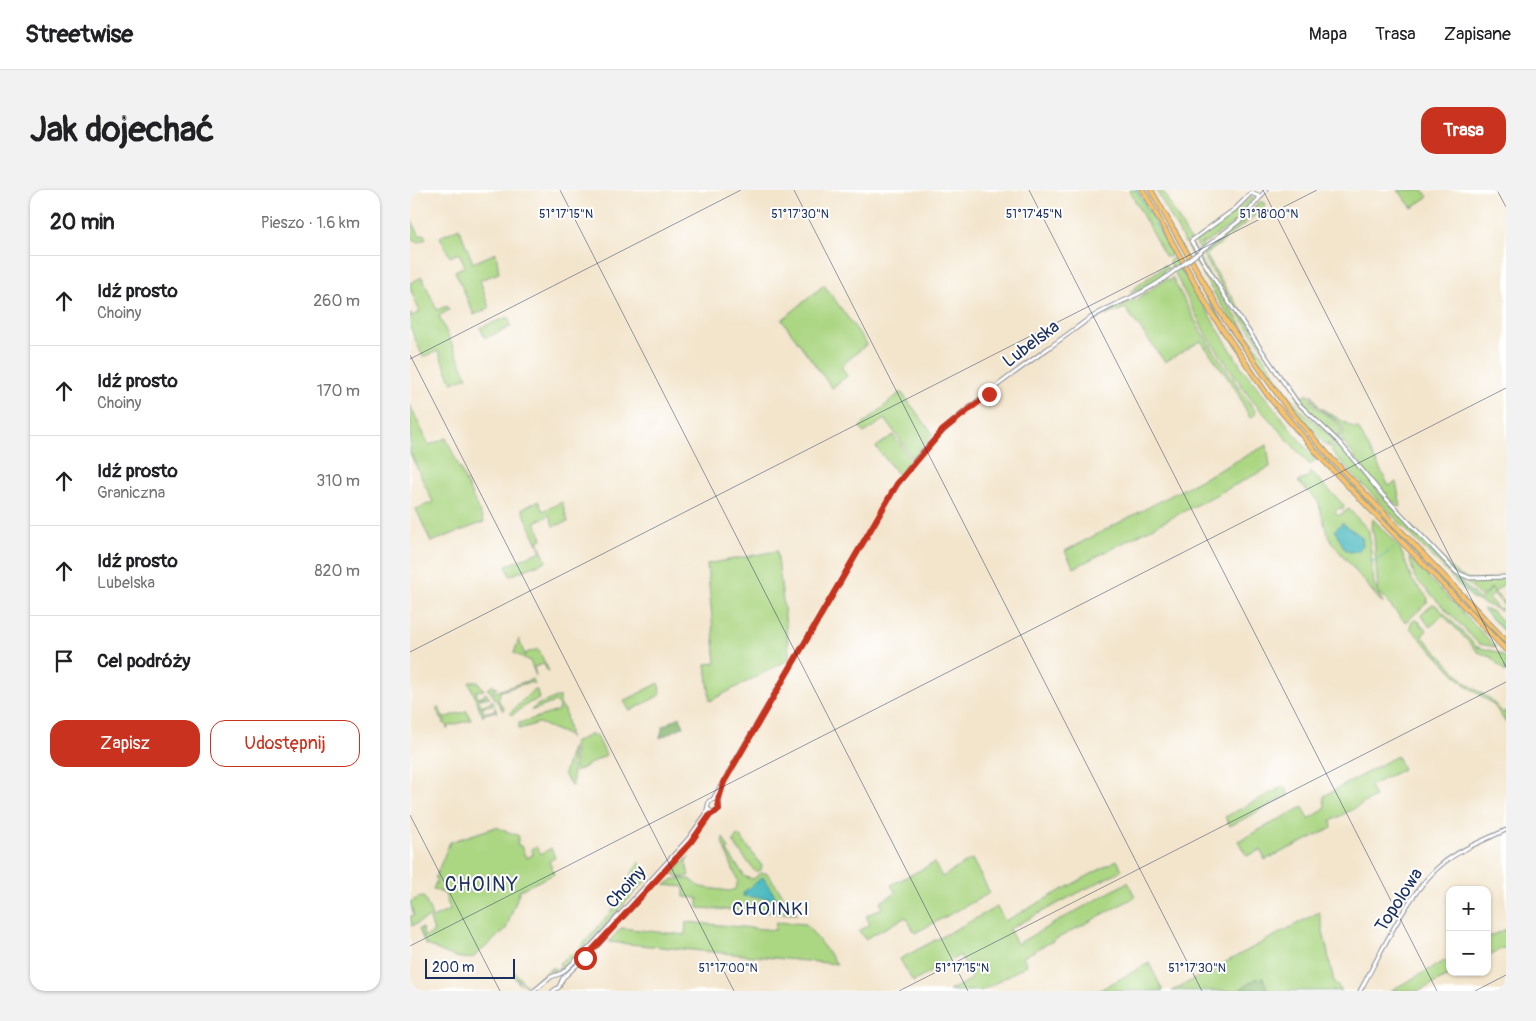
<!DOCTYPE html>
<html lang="pl">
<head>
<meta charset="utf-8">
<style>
	body { margin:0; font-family:Pangolin,sans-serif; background:#f2f2f2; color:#202124 }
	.controls { position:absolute; right:15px; bottom:15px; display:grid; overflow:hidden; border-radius:10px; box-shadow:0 1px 4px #0004 }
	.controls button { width:45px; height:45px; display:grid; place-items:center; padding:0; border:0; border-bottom:1px solid #e0e0e0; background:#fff; color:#202124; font:25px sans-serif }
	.scale { position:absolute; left:15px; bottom:12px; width:90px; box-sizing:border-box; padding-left:5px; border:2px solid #1b2f5e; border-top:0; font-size:14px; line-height:18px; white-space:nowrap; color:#1b2f5e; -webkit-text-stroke:4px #fff; paint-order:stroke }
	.stop { position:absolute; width:15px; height:15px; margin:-11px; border:4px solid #c8321e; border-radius:50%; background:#fff }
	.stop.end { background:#c8321e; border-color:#fff; box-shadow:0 1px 5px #0008 }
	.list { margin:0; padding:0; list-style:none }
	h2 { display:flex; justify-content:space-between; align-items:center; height:65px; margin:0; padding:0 20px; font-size:21px }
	h2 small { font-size:16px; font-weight:400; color:#757577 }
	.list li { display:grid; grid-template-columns:32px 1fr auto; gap:15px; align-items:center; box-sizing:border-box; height:90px; padding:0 20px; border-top:1px solid #e0e0e0 }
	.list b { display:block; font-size:19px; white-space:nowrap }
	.list p { margin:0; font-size:16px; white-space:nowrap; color:#757577 }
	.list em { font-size:16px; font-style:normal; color:#757577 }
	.actions { display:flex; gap:10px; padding:15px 20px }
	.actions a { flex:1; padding:11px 0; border:1px solid #c8321e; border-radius:15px; text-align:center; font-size:18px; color:#c8321e }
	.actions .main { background:#c8321e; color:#fff }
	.icon { flex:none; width:28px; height:28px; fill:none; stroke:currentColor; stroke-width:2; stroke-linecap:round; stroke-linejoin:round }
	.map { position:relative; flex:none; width:1096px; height:801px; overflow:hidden; border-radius:15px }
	header { display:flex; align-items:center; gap:30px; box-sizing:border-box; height:70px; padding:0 25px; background:#fff; border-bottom:1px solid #e0e0e0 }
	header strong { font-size:24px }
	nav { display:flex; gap:28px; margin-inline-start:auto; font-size:18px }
	.intro { display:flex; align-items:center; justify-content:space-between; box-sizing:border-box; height:120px; padding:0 30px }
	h1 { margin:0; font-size:35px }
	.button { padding:12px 22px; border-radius:15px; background:#c8321e; color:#fff; font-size:18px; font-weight:700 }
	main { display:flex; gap:30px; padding:0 30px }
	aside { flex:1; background:#fff; border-radius:15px; box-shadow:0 1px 4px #0004 }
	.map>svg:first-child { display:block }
</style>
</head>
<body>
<header>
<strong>Streetwise</strong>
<nav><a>Mapa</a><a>Trasa</a><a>Zapisane</a></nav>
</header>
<div class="intro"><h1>Jak dojechać</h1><a class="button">Trasa</a></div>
<main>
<aside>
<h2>20 min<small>Pieszo · 1.6 km</small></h2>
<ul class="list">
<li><svg class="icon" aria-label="ahead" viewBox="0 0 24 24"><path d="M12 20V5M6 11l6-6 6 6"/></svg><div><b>Idź prosto</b><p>Choiny</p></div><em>260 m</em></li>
<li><svg class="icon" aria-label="ahead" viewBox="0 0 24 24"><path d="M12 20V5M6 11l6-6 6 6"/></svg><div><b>Idź prosto</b><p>Choiny</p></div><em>170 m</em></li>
<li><svg class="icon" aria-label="ahead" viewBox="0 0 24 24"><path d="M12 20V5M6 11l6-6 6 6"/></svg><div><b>Idź prosto</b><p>Graniczna</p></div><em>310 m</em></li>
<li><svg class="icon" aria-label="ahead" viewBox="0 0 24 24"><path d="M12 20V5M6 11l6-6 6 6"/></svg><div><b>Idź prosto</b><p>Lubelska</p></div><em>820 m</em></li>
<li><svg class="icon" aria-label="arrive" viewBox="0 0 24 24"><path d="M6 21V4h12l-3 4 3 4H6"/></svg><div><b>Cel podróży</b></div></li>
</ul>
<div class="actions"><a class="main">Zapisz</a><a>Udostępnij</a></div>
</aside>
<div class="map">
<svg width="1096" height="801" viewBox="0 0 1096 801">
	<rect width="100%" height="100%" fill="#fff"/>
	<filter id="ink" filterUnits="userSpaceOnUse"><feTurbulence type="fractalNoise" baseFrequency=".02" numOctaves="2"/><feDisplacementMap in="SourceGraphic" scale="10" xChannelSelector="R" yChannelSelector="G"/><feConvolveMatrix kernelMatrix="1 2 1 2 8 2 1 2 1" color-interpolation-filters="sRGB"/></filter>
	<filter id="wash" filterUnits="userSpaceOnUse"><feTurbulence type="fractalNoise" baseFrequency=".0096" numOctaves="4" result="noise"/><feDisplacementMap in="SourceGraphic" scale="20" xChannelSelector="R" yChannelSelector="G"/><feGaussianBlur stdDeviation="1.12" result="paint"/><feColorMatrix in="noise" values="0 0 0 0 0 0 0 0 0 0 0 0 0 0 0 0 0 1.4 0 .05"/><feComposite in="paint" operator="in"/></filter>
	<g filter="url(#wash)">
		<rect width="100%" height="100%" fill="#f3e5cc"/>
		<!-- green -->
		<path fill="#abd682" stroke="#638270" d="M 719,0 L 728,0 L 762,62 L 760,67 L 755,66 Z
			M 746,0 L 752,0 L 780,50 L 778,53 L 775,53 Z
			M 988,0 L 1013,0 L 1018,7 L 1002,18 Z
			M 842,6 L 844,7 C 836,27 813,40 796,53 L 791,53 L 795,61 L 798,62 L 797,59 L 832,32 L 849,12 L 854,12 L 855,17 L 796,65 L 819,104 L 817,106 L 785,51 L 827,20 Z
			M 2,31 L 10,46 L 14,44 L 16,49 L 9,52 L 3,49 L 0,52 L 0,32 Z
			M 49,38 L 63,73 L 86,63 L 89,83 L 70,90 L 79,118 L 64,125 L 45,81 L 55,76 L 49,63 L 40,67 L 30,47 Z
			M 762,43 L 807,123 L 840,173 L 868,210 L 924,276 L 1096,454 L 1096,458 L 922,277 L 866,211 L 816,141 L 760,44 Z
			M 782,55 L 806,97 L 881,208 L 890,219 L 925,249 L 922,250 L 925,250 L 928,247 L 928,245 L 927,247 L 888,212 L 889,208 L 899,204 C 904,227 934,226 931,245 L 920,258 L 918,253 L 917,257 C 864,196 819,132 780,62 L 778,57 Z
			M 764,68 L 832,178 L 905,269 L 908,268 L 900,275 L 840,208 L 794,141 L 760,74 L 759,71 Z
			M 755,75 L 759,79 L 753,80 L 753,85 L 732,100 L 720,102 Z
			M 12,87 L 27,120 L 37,116 L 39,120 L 29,126 L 57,187 L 42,193 L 28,161 L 13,167 L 0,137 L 0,123 L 2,126 L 10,122 L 0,98 L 0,93 Z
			M 762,87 L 790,140 L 845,221 L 845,225 L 840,228 L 825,198 L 791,151 L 755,172 L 715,118 L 696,126 L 696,121 L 727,109 L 756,89 L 760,91 Z
			M 414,95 L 457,154 L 431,176 L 437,186 L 422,198 L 372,130 Z
			M 821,105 L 857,160 L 855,162 L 818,108 Z
			M 98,127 L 101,137 L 75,148 L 70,138 Z
			M 491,202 L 523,244 L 503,268 L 475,229 L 454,243 L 450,237 Z
			M 902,204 L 909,217 L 944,238 L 948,238 L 979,296 L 986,292 L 991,317 L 987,316 L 985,311 L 982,312 L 958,286 L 933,251 L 928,254 L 928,258 L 930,254 L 973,307 L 1045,382 C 1059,394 1079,389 1096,388 L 1096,392 L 1085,402 L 1081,398 L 1071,407 L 1053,389 L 1051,392 L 1070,410 L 1081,399 L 1094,412 L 1096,411 L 1096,418 L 1084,404 L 1079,409 L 1089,420 L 1091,418 L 1091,421 L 1062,408 L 926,267 L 921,260 C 925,255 930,252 932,247 C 941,228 903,225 902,204 Z
			M 0,215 L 19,255 L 36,248 L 74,332 L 21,352 L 6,319 L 23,312 L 0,263 Z
			M 483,245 L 502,270 L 489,286 L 466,257 Z
			M 857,255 L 860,277 L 664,378 L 655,361 Z
			M 900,281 L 934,315 L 933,319 L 929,318 L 925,322 L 928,326 L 939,319 L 959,341 L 964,394 L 973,414 L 923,354 L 917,343 L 908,311 L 888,292 L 899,286 Z
			M 128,311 L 133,321 L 152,312 L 158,332 L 143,336 L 140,325 L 125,332 L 132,349 L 128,351 L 136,371 L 100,386 L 96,376 L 131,361 L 112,319 Z
			M 963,329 L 990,358 L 1002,390 L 1018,408 L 1017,413 L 997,431 L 994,431 L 968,402 L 964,346 L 961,338 Z
			M 367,361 L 380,469 L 300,511 L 296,474 L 306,473 L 297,374 Z
			M 999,367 L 1086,457 L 1069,454 L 1005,388 Z
			M 1023,414 L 1027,416 L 1067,457 L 1087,462 L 1096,468 L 1096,483 L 1081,467 L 1068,462 L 1033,425 L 1020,437 L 1011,425 Z
			M 1073,419 L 1083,422 L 1096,436 L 1096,444 Z
			M 1005,430 L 1010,432 L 1010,435 L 1017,440 L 1012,446 L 1056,493 L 1079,508 L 1093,523 L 1096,520 L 1096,533 L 1083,514 L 1054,494 L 1000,438 L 1001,433 Z
			M 109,449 L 115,466 L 116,463 L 128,459 L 139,481 L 137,481 L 134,474 L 124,477 L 126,486 L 120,471 L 104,463 Z
			M 123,489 L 124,494 L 120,492 L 91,501 L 88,509 L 94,519 L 93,521 L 80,501 L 77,499 L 83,495 L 84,498 L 88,497 L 83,500 L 85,502 Z
			M 62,491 L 68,492 L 74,500 L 66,501 L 68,508 L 74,506 L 75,503 L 80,507 L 69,509 L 71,516 L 81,512 L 82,510 L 85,514 L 72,517 L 74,523 L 85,520 L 85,517 L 87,523 L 86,521 L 74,524 L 73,527 L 59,492 Z
			M 249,493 L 250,505 L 220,521 L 214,511 Z
			M 127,500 L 129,509 L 119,513 L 102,525 L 100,523 L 122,501 Z
			M 147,507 L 150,507 L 150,516 L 155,520 L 160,548 L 155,544 L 129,533 L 109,539 L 109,533 L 148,521 L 149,516 L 145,512 L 120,521 L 127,515 Z
			M 29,517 L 33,528 L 54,522 L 56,520 L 61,530 L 39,536 L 37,540 L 37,535 L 33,533 L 35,530 L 32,530 L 26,519 Z
			M 181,544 L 182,546 L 186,544 L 196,565 L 165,582 L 164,553 Z
			M 162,558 L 163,596 L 162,597 L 154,584 Z
			M 987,566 L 993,579 L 960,596 L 965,607 L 921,631 L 922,638 L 855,670 L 851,660 L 837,666 L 828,651 L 893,617 L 899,629 L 915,619 L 914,606 Z
			M 874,596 L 879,605 L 820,636 L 815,627 Z
			M 86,637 L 109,646 L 107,654 L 111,656 L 116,668 L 123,665 L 122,658 L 126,657 L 131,664 L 141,658 L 145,668 L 139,671 L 144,684 L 110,700 L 96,739 L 64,767 C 50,773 28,759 15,754 L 9,739 L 12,738 L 15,747 L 24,742 L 20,729 L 40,720 L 35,704 L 23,699 L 27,690 L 25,688 L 40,652 Z
			M 326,646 L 330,646 L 352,676 L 351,680 L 345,682 C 338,671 329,662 323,651 Z
			M 313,647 L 319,659 L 317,661 L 335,687 L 343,689 L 351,683 L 357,683 L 379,713 L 375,713 L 374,716 L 381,715 L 387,724 L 364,723 L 365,716 L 362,716 L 361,722 L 288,718 L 288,708 L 274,707 L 274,697 L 255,695 L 264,689 L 280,689 L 290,697 L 320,701 L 325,699 L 328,691 L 312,652 Z
			M 279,666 L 276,672 L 279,685 C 274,689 268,688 263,683 Z
			M 562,669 L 580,703 L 505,743 L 496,727 L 455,749 L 449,741 L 460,734 L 456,726 L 472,718 L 470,712 L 486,703 L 481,695 L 524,673 L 532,687 Z
			M 707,670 L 712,680 L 599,739 L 607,754 L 718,692 L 725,707 L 613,767 L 617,775 L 571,801 L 539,801 L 562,789 L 550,765 L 503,792 L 490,769 L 587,717 L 595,731 Z
			M 229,672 L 236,683 L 235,691 L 177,755 L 151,779 L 139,782 L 118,798 L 106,787 L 110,795 L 104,787 L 105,782 L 117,797 L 143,777 L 146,781 L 151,777 L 149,773 L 170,758 L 217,703 L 220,687 Z
			M 10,707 L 14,707 L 22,726 L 2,736 L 0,726 L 4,726 L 0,712 Z
			M 909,722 L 924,792 L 932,801 L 762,801 Z
			M 276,732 L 365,740 L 366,732 L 396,734 L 427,774 L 199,752 L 211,738 L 275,745 Z
			M 1096,739 L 1096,757 L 1077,766 L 1077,748 Z
			M 1040,768 L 1040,782 L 1046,782 L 1009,801 L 980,801 Z
			M 739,773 L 753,801 L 688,801 Z"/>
		<!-- forest -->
		<path fill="#88b770" stroke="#527367" d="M 270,527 L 274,536 L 250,548 L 253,536 Z
			M 853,788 L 857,799 L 828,801 L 845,789 Z"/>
		<!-- water -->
		<path fill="#4ab9bf" stroke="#32748e" d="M 932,333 L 952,347 L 953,355 L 948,361 L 939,362 L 934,358 L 925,340 Z
			M 353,687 L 367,709 L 333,706 L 334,702 Z"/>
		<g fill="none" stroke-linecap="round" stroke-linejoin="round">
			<!-- stream -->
			<path stroke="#4ab9bf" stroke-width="1" d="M 726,0 L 761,63
				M 764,69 L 772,83
				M 1003,340 L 1065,410
				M 959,371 L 966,371 L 984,358
				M 1074,420 L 1096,442"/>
		</g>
	</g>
	<g filter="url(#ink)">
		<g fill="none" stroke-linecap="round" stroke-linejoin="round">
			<!-- tertiary casing -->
			<g stroke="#878a95" stroke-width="5">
				<path id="tertiary" d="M 851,7 L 841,3 L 825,19 L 781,51 L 816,108 L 887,212 L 930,253 L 970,302 L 1046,382 L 1060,388 L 1096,387
					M 796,57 L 833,28 L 856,0
					M 303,609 L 486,297 C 529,229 609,181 673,133 C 699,114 728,108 755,88
					M 298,619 L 303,623 L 309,620 L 310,600
					M 124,801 L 141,787 L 152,783 L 182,755 L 279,648 L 296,624 L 299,611 L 304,609 L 308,611
					M 143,801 L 149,797 L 153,788 L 182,761 L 268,666 L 302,623
					M 950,801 C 971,763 998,702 1031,675 C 1050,659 1075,650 1096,640"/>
			</g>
			<!-- motorway casing -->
			<g stroke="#878a95" stroke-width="6">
				<path id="motorway" d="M 733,0 L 802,124 L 859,207 L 915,272 L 1096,460
					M 741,0 L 814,128 L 876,216 L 921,268 L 1096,451"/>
			</g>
			<!-- tertiary -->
			<use href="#tertiary" stroke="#fff" stroke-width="3"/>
			<!-- motorway -->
			<use href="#motorway" stroke="#f6c16b" stroke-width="4.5"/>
			<!-- tertiary-bridge casing -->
			<g stroke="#878a95" stroke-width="5" stroke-linecap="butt">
				<path id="tertiary-bridge" d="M 755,88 L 796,57"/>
			</g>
			<!-- tertiary-bridge -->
			<use href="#tertiary-bridge" stroke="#fff" stroke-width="3"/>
		</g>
	</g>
	<g fill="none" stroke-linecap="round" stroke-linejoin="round" filter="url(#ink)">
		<!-- route -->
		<path stroke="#c8321e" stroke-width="6" d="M 175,768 L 281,652 L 300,625 L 309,620 L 308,611 L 314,592 L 487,294 L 533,240 L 579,204"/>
	</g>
	<!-- ticks -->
	<path fill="none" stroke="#1b2f5e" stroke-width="1" stroke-opacity="0.45" d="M 150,0 L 558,801M 384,0 L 792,801M 619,0 L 1027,801M 853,0 L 1096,477M 1087,0 L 1096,17M 0,165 L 324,801M 0,169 L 331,0M 0,462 L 907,0M 0,625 L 90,801M 0,756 L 1096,198M 489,801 L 1096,492M 1065,801 L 1096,785"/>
	<g text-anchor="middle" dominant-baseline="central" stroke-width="4" stroke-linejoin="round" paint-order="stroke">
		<!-- street labels -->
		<g font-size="18" fill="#1b2f5e" stroke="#fff">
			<text transform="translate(621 154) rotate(-37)">Lubelska</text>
			<text transform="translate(216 697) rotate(-48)">Choiny</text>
			<text transform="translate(989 710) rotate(-57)">Topolowa</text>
		</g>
		<!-- neighbourhood labels -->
		<g font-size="19" letter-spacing="1" fill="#1b2f5e" stroke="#fff">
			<text x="361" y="719">CHOINKI</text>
		</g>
		<!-- quarter labels -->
		<g font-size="20" letter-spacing="1" fill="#1b2f5e" stroke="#fff">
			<text x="72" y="694">CHOINY</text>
		</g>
	</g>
	<g font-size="12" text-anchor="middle" fill="#1b2f5e" stroke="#fff" stroke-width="4" stroke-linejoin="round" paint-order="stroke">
		<text x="156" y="28">51°17'15"N</text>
		<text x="390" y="28">51°17'30"N</text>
		<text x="624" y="28">51°17'45"N</text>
		<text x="859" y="28">51°18'00"N</text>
		<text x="318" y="782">51°17'00"N</text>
		<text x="552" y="782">51°17'15"N</text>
		<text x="787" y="782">51°17'30"N</text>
	</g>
</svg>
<div class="controls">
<button>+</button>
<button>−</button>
</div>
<div class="scale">200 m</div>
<div class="stop" style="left:175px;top:768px"></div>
<div class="stop end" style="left:579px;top:204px"></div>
</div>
</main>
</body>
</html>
